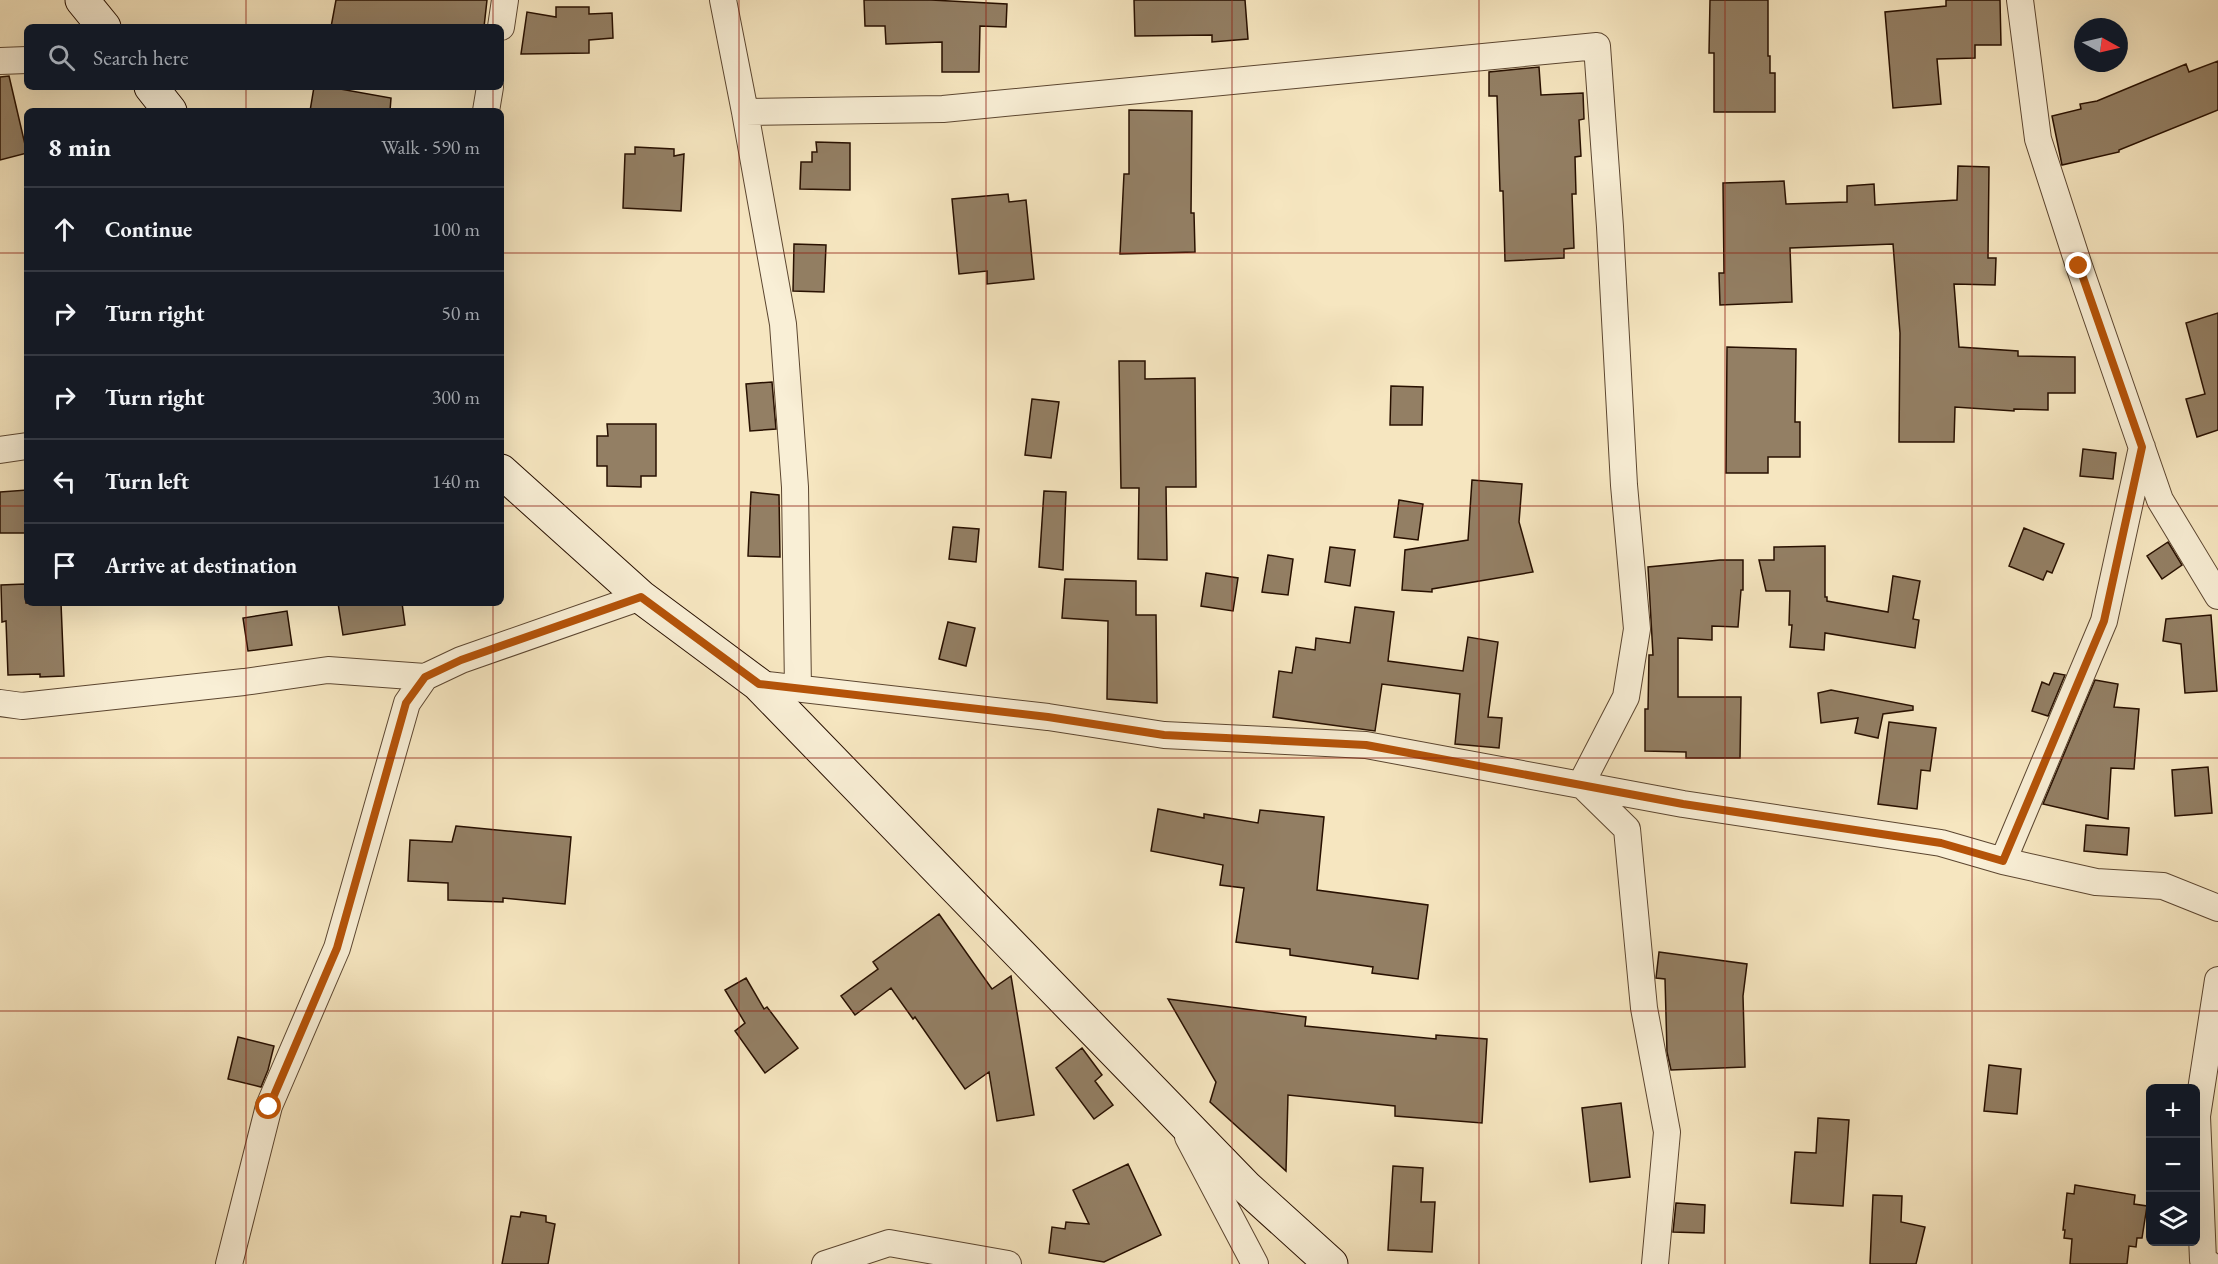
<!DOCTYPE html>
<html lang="en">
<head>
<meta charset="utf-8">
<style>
	body { margin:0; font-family:"EB Garamond",serif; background:#20242c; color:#f1f3f6 }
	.controls { position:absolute; right:18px; bottom:18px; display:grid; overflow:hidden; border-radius:9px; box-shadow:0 6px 24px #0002 }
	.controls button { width:54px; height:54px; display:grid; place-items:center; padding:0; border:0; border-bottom:2px solid #363941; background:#171b24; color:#f1f3f6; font:30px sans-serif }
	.compass { position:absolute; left:2074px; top:18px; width:54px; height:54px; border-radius:50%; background:#171b24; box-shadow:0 6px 24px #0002; rotate:98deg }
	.stop { position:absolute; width:18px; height:18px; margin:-14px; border:4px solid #b45309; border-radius:50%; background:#fff }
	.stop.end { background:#b45309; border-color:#fff; box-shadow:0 2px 6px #0008 }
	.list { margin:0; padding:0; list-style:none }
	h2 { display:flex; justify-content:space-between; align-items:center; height:78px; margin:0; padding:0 24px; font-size:26px }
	h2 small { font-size:20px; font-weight:400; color:#9ea1a6 }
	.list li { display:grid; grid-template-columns:39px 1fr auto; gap:18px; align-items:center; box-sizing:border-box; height:84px; padding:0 24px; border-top:2px solid #363941 }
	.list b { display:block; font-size:22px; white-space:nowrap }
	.list em { font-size:20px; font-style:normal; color:#9ea1a6 }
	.icon { flex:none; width:33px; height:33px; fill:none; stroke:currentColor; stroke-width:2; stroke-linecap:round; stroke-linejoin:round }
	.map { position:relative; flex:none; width:2218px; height:1264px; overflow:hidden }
	.search { position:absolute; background:#171b24; box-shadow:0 6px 24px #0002; left:24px; top:24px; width:480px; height:66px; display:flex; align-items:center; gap:15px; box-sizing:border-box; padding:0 21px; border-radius:9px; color:#9ea1a6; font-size:22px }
	.panel { position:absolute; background:#171b24; box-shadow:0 6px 24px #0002; left:24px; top:108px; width:480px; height:498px; border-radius:9px }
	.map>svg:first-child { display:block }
</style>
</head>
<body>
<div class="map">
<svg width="2218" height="1264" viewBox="0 0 2218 1264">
	<rect width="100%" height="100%" fill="#f6e6c0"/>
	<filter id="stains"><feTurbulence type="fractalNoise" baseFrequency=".00333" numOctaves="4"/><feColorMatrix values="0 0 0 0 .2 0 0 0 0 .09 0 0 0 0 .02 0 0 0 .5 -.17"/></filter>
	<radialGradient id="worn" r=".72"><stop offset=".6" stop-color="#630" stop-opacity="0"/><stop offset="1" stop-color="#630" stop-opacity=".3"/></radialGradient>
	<!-- building -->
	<path fill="#937f64" stroke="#281000" stroke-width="1.5" d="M 336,0 L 487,0 L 484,27 L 331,27 Z
		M 864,0 L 931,0 L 1007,4 L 1006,27 L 980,26 L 979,72 L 942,72 L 942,42 L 886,44 L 885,26 L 865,26 Z
		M 1134,0 L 1245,0 L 1248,39 L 1212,42 L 1212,35 L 1135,36 Z
		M 1710,0 L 1768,0 L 1768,56 L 1770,56 L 1770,73 L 1775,73 L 1775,112 L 1714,112 L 1714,53 L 1709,53 Z
		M 1946,0 L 2000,0 L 2001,45 L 1975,45 L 1975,58 L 1937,59 L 1941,104 L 1893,108 L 1885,12 L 1946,6 Z
		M 556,7 L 589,7 L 589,14 L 612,13 L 613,38 L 589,40 L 589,53 L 521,54 L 527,12 L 556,17 Z
		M 2218,61 L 2218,110 L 2119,150 L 2119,152 L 2062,165 L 2052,116 L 2081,109 L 2080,104 L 2097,101 L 2186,64 L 2189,72 Z
		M 1539,67 L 1541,95 L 1583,93 L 1584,119 L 1579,120 L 1581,156 L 1575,157 L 1576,194 L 1572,194 L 1574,248 L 1564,249 L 1564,258 L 1505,261 L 1503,191 L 1500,191 L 1497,96 L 1489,96 L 1489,72 Z
		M 9,76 L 27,153 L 0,160 L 0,77 Z
		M 314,87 L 329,87 L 391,98 L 390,111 L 310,111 Z
		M 1129,110 L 1192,111 L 1191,213 L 1194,213 L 1195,252 L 1120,254 L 1124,174 L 1129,174 Z
		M 816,142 L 850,143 L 850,190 L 800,189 L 801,162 L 812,162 L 812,152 L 817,152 Z
		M 635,147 L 674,149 L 674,156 L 684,154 L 681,211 L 623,208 L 625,154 L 635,154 Z
		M 1958,166 L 1989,167 L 1988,258 L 1996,258 L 1995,285 L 1954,284 L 1959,347 L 2018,351 L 2018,356 L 2075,357 L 2075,393 L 2048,393 L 2048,410 L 2014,409 L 2014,411 L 1955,407 L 1954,442 L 1899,442 L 1900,333 L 1893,244 L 1790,248 L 1792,302 L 1720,305 L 1719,273 L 1724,273 L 1723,183 L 1784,181 L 1786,204 L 1847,202 L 1847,186 L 1874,184 L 1875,205 L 1957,200 Z
		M 1008,194 L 1009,202 L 1026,200 L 1034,279 L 987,284 L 987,271 L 959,274 L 952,199 Z
		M 794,244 L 826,245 L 824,292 L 793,291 Z
		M 2218,313 L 2218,430 L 2197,437 L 2186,399 L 2205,394 L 2186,323 Z
		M 1727,347 L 1796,349 L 1795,422 L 1800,422 L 1800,457 L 1768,457 L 1768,473 L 1726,473 Z
		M 1119,361 L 1145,361 L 1145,379 L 1195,378 L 1196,487 L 1166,487 L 1167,560 L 1138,559 L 1139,488 L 1121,488 Z
		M 772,382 L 776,429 L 750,431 L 746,384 Z
		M 1391,386 L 1423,387 L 1422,425 L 1390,425 Z
		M 1032,399 L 1059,402 L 1051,458 L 1025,455 Z
		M 607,424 L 656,424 L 656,476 L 641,476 L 641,487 L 607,486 L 607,466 L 597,466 L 597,436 L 608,436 Z
		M 2083,449 L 2116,453 L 2113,479 L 2080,476 Z
		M 1472,480 L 1522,484 L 1519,522 L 1533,572 L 1432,589 L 1432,592 L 1402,590 L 1405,550 L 1468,540 Z
		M 27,490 L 27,533 L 0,533 L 0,492 Z
		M 1044,491 L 1066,492 L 1063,570 L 1039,567 Z
		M 751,492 L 779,495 L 780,557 L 748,556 Z
		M 1399,500 L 1423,504 L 1418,540 L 1394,537 Z
		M 953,527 L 979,529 L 976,562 L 949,559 Z
		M 2024,528 L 2064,544 L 2052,573 L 2047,571 L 2043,580 L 2009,566 Z
		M 2168,542 L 2182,565 L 2162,579 L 2147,556 Z
		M 1825,546 L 1825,597 L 1827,597 L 1827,601 L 1888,612 L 1893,576 L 1920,581 L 1913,619 L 1919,620 L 1915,648 L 1825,633 L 1824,650 L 1790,647 L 1792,625 L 1789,625 L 1790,591 L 1766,591 L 1759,560 L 1774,560 L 1774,547 Z
		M 1330,547 L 1355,550 L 1350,586 L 1325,582 Z
		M 1268,555 L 1293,559 L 1288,595 L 1262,592 Z
		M 1720,560 L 1743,560 L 1743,590 L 1741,590 L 1738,627 L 1712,626 L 1712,640 L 1678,638 L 1678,697 L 1741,697 L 1740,758 L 1686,758 L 1686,752 L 1645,751 L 1645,709 L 1648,709 L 1649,655 L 1653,655 L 1648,567 Z
		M 1206,573 L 1238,578 L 1233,611 L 1201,606 Z
		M 1065,579 L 1136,581 L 1136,615 L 1156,615 L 1157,703 L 1107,699 L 1108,621 L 1062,618 Z
		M 25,584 L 26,603 L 61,603 L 64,676 L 40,677 L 40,674 L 8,675 L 6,621 L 2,622 L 1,585 Z
		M 338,603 L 402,603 L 405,625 L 343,635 Z
		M 1355,607 L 1394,612 L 1388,661 L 1463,671 L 1468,637 L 1498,642 L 1488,717 L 1502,718 L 1499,748 L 1455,744 L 1460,694 L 1382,684 L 1375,731 L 1273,717 L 1279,671 L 1292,673 L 1296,647 L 1315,650 L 1316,638 L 1350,643 Z
		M 287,611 L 292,645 L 248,651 L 243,618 Z
		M 2211,615 L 2217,691 L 2185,693 L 2181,644 L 2163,641 L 2166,619 Z
		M 948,622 L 975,628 L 966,666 L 939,659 Z
		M 2054,673 L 2065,675 L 2048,716 L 2032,711 L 2042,682 L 2049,685 Z
		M 2095,680 L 2118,684 L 2114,707 L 2139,709 L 2134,769 L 2111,768 L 2108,819 L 2043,804 Z
		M 1831,690 L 1913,706 L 1913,710 L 1883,714 L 1878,738 L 1855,733 L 1858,718 L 1821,723 L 1818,693 Z
		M 1889,722 L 1936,728 L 1930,771 L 1921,770 L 1917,809 L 1878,804 Z
		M 2208,767 L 2212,813 L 2175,816 L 2172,770 Z
		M 1158,809 L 1204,818 L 1204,814 L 1258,823 L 1260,810 L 1324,817 L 1317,890 L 1428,905 L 1418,979 L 1372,973 L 1373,967 L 1290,955 L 1290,949 L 1236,942 L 1244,888 L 1220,885 L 1223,865 L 1151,851 Z
		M 2086,825 L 2129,828 L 2127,855 L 2084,851 Z
		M 456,826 L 571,837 L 565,904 L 503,898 L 503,902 L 448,900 L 448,883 L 408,881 L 410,840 L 452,842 Z
		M 939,914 L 992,989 L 1011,976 L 1034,1115 L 997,1121 L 989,1072 L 965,1089 L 915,1017 L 913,1019 L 891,988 L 855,1015 L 841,996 L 878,969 L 873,962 Z
		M 1659,952 L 1747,964 L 1743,996 L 1745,1067 L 1671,1070 L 1667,1052 L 1665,979 L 1656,978 Z
		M 746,978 L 764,1009 L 767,1007 L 798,1048 L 765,1073 L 735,1031 L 745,1023 L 725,990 Z
		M 1168,999 L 1306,1017 L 1305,1026 L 1436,1039 L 1436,1035 L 1487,1039 L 1482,1123 L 1395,1116 L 1395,1106 L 1288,1095 L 1286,1171 L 1210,1102 L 1216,1082 Z
		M 238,1037 L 274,1046 L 268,1070 L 261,1087 L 228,1079 Z
		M 1082,1048 L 1102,1075 L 1095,1081 L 1113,1105 L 1094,1119 L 1056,1068 Z
		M 1989,1065 L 2021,1069 L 2017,1114 L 1984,1111 Z
		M 1621,1103 L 1630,1177 L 1590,1182 L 1582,1108 Z
		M 1818,1118 L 1849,1120 L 1843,1206 L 1791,1203 L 1795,1152 L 1816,1153 Z
		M 1128,1164 L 1161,1235 L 1104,1262 L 1049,1253 L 1052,1227 L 1065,1229 L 1066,1222 L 1089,1224 L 1073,1190 Z
		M 1393,1166 L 1423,1168 L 1421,1202 L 1435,1202 L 1432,1252 L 1388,1250 Z
		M 2075,1185 L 2135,1195 L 2134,1204 L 2147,1206 L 2142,1238 L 2137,1238 L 2136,1247 L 2129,1246 L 2127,1264 L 2070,1264 L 2072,1239 L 2064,1238 L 2065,1230 L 2063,1230 L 2067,1193 L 2074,1194 Z
		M 1873,1195 L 1902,1196 L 1901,1222 L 1925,1227 L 1916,1264 L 1870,1264 Z
		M 1676,1203 L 1705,1205 L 1704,1233 L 1673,1232 Z
		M 521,1212 L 546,1216 L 546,1222 L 555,1224 L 548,1264 L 502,1264 L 511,1216 L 520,1217 Z"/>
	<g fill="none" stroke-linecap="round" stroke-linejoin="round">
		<!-- street casing -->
		<g stroke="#5c4630" stroke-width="28">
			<path id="street" d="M 723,0 L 745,112 L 783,324 L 795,487 L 798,688
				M 2020,0 L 2038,139 L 2079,266 L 2160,500 L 2218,596
				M 501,27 L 505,0
				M 0,61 L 27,60
				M 486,111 L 490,87
				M 745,112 L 943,109 L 1597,46 L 1610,227 L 1624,485 L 1637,629 L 1626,697 L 1581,784 L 1627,829 L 1644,1008 L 1667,1132 L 1655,1264
				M 0,450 L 27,446
				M 758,684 L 1048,717 L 1164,735 L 1366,745 L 1683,804 L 1941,843 L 2003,861 L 2096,882 L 2163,886 L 2218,908
				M 0,703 L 22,706 L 244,682 L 328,670 L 425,677
				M 2003,861 L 2104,621 L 2142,447
				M 1188,1137 L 1255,1264
				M 229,1264 L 269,1106 L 337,948 L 407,703 L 425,677 L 461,660 L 641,597
				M 825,1264 L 889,1243 L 1008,1264
				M 2209,1264 L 2203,1260 L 2197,1116 L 2218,980"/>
		</g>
		<!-- secondary casing -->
		<g stroke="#281000" stroke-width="35">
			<path id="secondary" d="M 82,0 L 104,27
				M 151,87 L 170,111
				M 501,471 L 641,597 L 758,684 L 1246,1187 L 1331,1264"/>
		</g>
		<!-- street -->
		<use href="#street" stroke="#f9efd6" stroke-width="26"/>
		<!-- secondary -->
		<use href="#secondary" stroke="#f9efd6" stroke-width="33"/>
	</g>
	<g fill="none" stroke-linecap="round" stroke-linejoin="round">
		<!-- route -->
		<path stroke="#b45309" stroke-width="8" d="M 269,1107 L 337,948 L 406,703 L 425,677 L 461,660 L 641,597 L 759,684 L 1048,717 L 1164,735 L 1366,745 L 1683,804 L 1941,843 L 2003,861 L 2104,621 L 2142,447 L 2079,266"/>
	</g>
	<!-- grid -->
	<path fill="none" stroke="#8f2418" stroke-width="1.5" stroke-opacity="0.55" d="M 246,0 L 246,27M 493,0 L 493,27M 739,0 L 739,1264M 986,0 L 986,1264M 1232,0 L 1232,1264M 1479,0 L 1479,1264M 1725,0 L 1725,1264M 1972,0 L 1972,1264M 246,87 L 246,111M 493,87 L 493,111M 0,253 L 27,253M 501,253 L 2218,253M 0,506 L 27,506M 501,506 L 2218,506M 246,603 L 246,1264M 493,603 L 493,1264M 0,758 L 2218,758M 0,1011 L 2218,1011"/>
	<rect width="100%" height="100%" filter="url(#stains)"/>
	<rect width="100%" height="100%" fill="url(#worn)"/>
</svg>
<div class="controls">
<button>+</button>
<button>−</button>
<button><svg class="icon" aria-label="layers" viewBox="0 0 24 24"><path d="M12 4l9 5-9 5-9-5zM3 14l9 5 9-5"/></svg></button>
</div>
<svg class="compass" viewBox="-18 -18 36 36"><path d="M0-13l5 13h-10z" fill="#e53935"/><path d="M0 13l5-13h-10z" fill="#9ea1a6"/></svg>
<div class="stop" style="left:269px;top:1107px"></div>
<div class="stop end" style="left:2079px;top:266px"></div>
<div class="search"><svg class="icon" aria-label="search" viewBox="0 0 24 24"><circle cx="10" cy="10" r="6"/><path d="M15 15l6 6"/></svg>Search here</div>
<section class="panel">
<h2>8 min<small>Walk · 590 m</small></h2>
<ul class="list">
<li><svg class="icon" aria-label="ahead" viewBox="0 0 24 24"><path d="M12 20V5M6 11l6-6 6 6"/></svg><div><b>Continue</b></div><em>100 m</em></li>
<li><svg class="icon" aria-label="right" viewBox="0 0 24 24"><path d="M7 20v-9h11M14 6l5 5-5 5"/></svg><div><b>Turn right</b></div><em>50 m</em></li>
<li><svg class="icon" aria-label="right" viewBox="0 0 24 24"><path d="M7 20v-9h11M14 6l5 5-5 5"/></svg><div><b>Turn right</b></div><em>300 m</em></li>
<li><svg class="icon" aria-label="left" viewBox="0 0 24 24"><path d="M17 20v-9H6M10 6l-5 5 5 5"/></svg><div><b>Turn left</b></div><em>140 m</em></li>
<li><svg class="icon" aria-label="arrive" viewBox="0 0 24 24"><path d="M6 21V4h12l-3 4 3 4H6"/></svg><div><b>Arrive at destination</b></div></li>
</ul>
</section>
</div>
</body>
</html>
